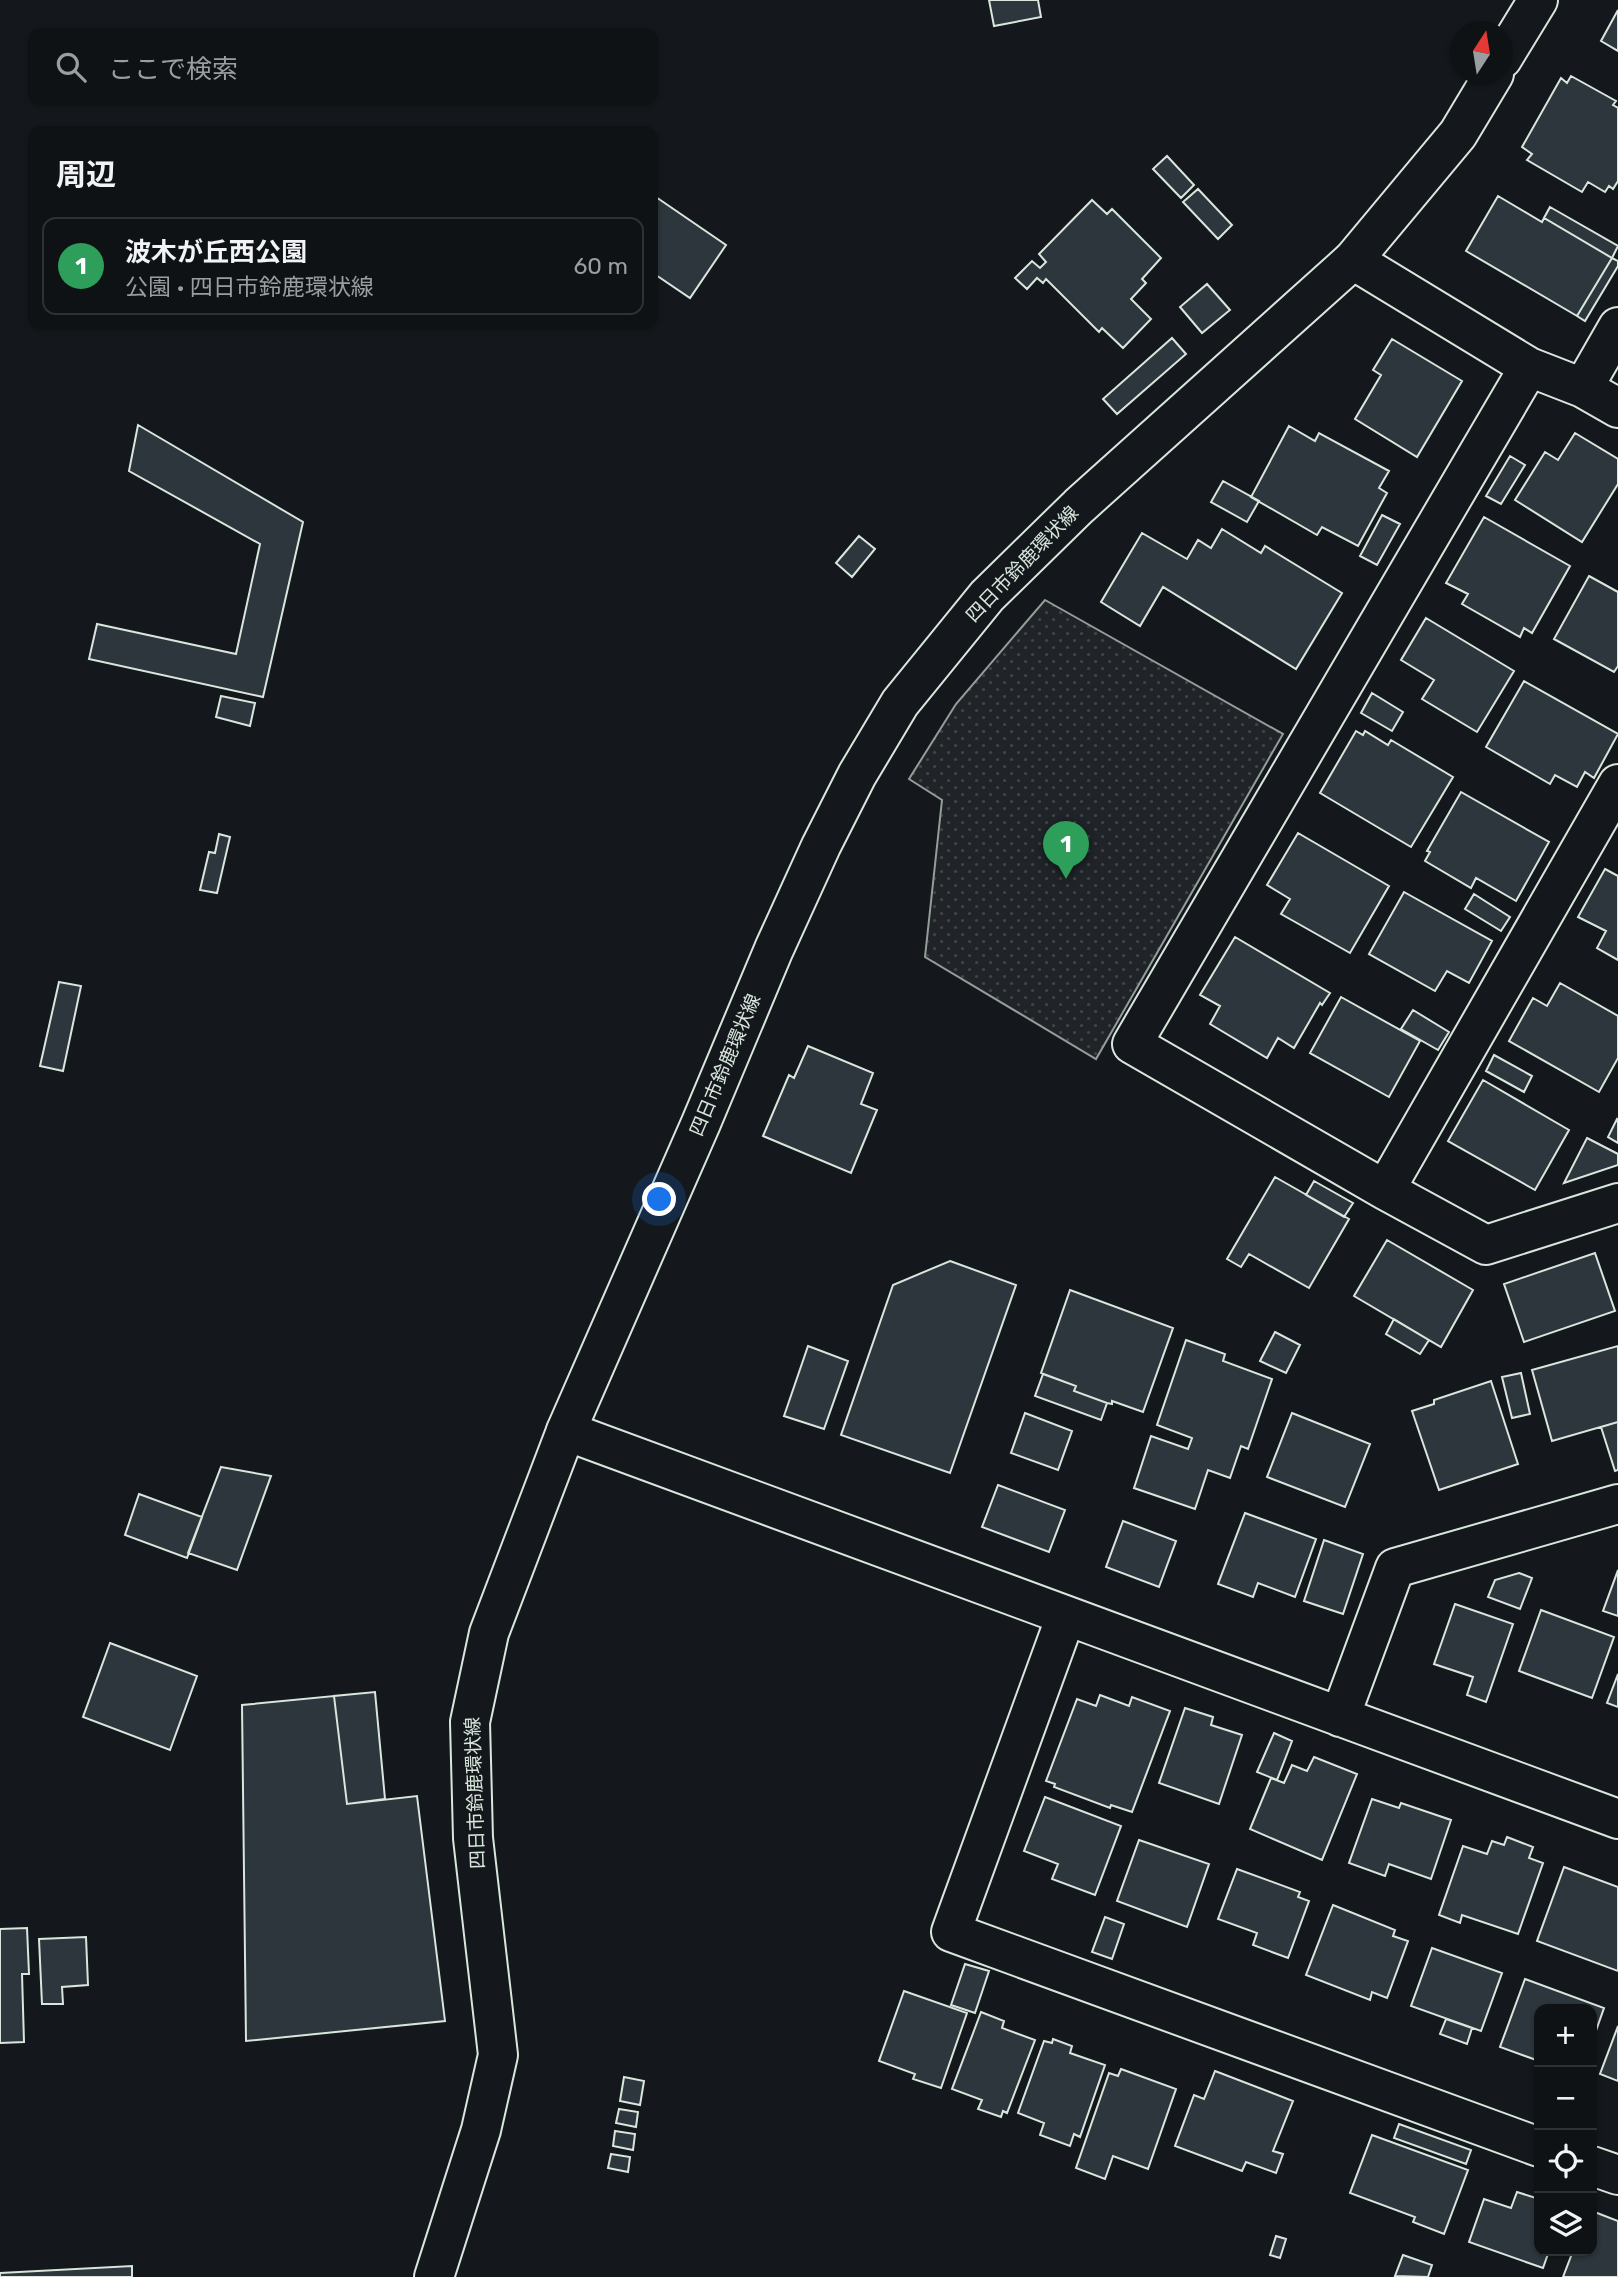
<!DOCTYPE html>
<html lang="ja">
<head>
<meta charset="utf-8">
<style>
	body { margin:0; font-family:Rubik,"Noto Sans JP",sans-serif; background:#181b1e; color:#f1f3f6 }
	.controls { position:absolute; right:21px; bottom:21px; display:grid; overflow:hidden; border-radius:14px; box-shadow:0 2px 5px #0004 }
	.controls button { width:63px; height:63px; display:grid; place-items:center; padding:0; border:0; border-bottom:2px solid #2f3234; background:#0f1215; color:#f1f3f6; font:35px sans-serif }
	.compass { position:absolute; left:1450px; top:21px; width:63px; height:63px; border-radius:50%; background:#0f1215; box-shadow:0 2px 5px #0004; rotate:12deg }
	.you { position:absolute; left:660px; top:1200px; width:24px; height:24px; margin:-18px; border:5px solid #fff; border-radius:50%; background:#1a73e8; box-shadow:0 0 0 10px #1a73e833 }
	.badge { display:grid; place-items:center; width:46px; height:46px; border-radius:50%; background:#ffb74d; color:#fff; font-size:23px; font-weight:700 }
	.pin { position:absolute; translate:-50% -58px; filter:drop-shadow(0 2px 4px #0008) }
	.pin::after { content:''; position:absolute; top:37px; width:24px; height:21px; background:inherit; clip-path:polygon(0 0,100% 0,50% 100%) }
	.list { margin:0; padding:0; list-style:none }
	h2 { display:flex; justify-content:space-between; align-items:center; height:91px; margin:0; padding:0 28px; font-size:30px }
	h2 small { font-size:23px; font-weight:400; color:#9b9ea0 }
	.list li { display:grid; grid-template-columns:46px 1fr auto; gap:21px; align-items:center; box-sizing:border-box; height:98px; margin:0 14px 14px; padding:0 14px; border:2px solid #2f3234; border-radius:14px }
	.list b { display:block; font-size:26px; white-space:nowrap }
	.list p { margin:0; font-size:23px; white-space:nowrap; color:#9b9ea0 }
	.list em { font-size:23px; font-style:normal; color:#9b9ea0 }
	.icon { flex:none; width:38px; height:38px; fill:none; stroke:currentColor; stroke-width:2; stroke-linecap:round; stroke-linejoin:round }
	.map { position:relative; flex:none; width:1618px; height:2277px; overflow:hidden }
	.search { position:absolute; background:#0f1215; box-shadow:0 2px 5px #0004; left:28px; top:28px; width:630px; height:77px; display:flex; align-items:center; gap:18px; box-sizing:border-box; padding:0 24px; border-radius:14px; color:#9b9ea0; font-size:26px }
	.panel { position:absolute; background:#0f1215; box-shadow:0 2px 5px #0004; left:28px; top:126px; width:630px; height:203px; border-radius:14px }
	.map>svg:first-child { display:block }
</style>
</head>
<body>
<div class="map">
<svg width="1618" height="2277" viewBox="0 0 1618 2277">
	<defs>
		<pattern id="green-dots" width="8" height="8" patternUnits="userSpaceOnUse" patternTransform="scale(1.75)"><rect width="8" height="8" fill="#202428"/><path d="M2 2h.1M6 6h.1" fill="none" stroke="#404447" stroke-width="1.8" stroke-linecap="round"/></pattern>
	</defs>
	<rect width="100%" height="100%" fill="#14181c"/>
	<!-- green -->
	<path fill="url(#green-dots)" stroke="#939e99" stroke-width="2" d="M 1045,600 L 1283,734 L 1096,1059 L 925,957 L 942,800 L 909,779 L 956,704 Z"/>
	<!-- building -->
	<path fill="#2c363c" stroke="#d8e6dc" stroke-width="2" d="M 989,0 L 1038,0 L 1041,17 L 994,26 Z
		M 1618,10 L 1618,51 L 1601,41 Z
		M 1571,76 L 1616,101 L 1613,105 L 1618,108 L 1618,181 L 1613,189 L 1609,186 L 1605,192 L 1588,182 L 1582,192 L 1527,160 L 1532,154 L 1522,147 L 1561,78 L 1567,83 Z
		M 1167,156 L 1194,185 L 1181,198 L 1153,169 Z
		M 1198,189 L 1232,225 L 1218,239 L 1183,202 Z
		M 653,195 L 726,245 L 690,298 L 653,273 Z
		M 1498,196 L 1542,222 L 1544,218 L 1612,258 L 1577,316 L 1466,251 Z
		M 1092,200 L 1107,214 L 1112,209 L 1161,258 L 1142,279 L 1146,283 L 1131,299 L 1151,319 L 1123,348 L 1102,328 L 1099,332 L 1046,279 L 1043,283 L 1037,278 L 1027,289 L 1015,278 L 1032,261 L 1040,268 L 1046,262 L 1039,254 Z
		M 1550,207 L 1618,246 L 1612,258 L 1544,218 Z
		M 1612,258 L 1618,261 L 1618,266 L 1585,321 L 1577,316 Z
		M 1207,284 L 1230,310 L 1202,333 L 1180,307 Z
		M 1172,338 L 1186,354 L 1117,414 L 1103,399 Z
		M 1392,339 L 1462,381 L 1417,457 L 1355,419 L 1381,375 L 1373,370 Z
		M 138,425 L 303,522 L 263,697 L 89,659 L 97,624 L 236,654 L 260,544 L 129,471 Z
		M 1289,426 L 1315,441 L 1319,433 L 1389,471 L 1379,488 L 1387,493 L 1358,546 L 1322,527 L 1317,535 L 1251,497 Z
		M 1575,433 L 1618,459 L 1618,484 L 1582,542 L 1515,500 L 1545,452 L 1558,460 Z
		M 1510,456 L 1525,465 L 1501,504 L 1486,496 Z
		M 1223,481 L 1259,501 L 1247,522 L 1211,502 Z
		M 1382,515 L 1400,524 L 1377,565 L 1360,556 Z
		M 1484,517 L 1570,566 L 1532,633 L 1524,628 L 1520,637 L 1462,604 L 1468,594 L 1446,583 Z
		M 1222,529 L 1261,553 L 1265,546 L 1342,593 L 1296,669 L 1163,587 L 1140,626 L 1101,602 L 1142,533 L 1187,559 L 1198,540 L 1211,548 Z
		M 859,536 L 875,549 L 852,577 L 836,563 Z
		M 1589,576 L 1618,592 L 1618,666 L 1614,672 L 1554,639 Z
		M 1426,618 L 1514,671 L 1477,732 L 1422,699 L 1434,680 L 1401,660 Z
		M 1524,681 L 1618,734 L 1594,778 L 1585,772 L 1577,787 L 1555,775 L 1550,784 L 1486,747 Z
		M 1372,693 L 1403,712 L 1392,731 L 1361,713 Z
		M 221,696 L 255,703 L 250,726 L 216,717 Z
		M 1356,731 L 1363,735 L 1365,731 L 1388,745 L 1391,740 L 1453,777 L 1411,847 L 1320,793 Z
		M 1461,792 L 1549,842 L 1516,901 L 1476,878 L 1471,888 L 1425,861 L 1430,852 L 1427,851 Z
		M 1298,833 L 1389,886 L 1350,953 L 1281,914 L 1290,899 L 1267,885 Z
		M 219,834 L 230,837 L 217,893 L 200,890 L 209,852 L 215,853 Z
		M 1605,869 L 1618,876 L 1618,960 L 1597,948 L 1606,931 L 1578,917 Z
		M 1404,892 L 1492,941 L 1469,983 L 1447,971 L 1435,991 L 1369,954 Z
		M 1474,894 L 1510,917 L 1501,931 L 1465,909 Z
		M 1235,937 L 1330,993 L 1322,1005 L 1320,1003 L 1294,1048 L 1278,1038 L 1267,1058 L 1210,1024 L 1220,1006 L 1200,995 Z
		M 59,982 L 81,986 L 63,1071 L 40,1066 Z
		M 1560,983 L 1618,1016 L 1618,1058 L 1599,1092 L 1509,1041 L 1533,998 L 1547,1006 Z
		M 1341,997 L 1420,1041 L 1389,1097 L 1310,1053 Z
		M 1413,1010 L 1449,1032 L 1438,1050 L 1401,1029 Z
		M 808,1046 L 873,1073 L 861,1104 L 877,1110 L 851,1173 L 763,1136 L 789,1075 L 794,1078 Z
		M 1494,1055 L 1532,1076 L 1524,1092 L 1486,1071 Z
		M 1483,1080 L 1569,1130 L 1535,1190 L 1448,1141 Z
		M 1617,1119 L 1618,1120 L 1618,1143 L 1608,1137 Z
		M 1587,1138 L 1618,1154 L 1618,1165 L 1564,1183 Z
		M 1275,1177 L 1349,1219 L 1309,1288 L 1249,1254 L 1241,1267 L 1227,1259 Z
		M 1314,1181 L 1353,1203 L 1344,1217 L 1306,1195 Z
		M 1387,1240 L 1473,1290 L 1441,1347 L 1354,1296 Z
		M 1595,1253 L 1615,1311 L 1524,1342 L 1504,1284 Z
		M 950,1261 L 1016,1285 L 950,1473 L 841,1435 L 893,1285 Z
		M 1070,1290 L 1173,1328 L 1143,1412 L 1112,1401 L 1112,1404 L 1107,1403 L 1074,1391 L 1076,1386 L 1041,1373 Z
		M 1394,1319 L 1429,1340 L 1420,1354 L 1386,1334 Z
		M 1275,1332 L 1300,1345 L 1286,1373 L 1260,1361 Z
		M 1186,1340 L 1225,1354 L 1223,1361 L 1272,1379 L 1248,1449 L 1241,1446 L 1230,1478 L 1208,1470 L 1195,1509 L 1134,1488 L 1151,1436 L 1188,1449 L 1192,1438 L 1157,1425 Z
		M 808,1346 L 848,1361 L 824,1429 L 784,1416 Z
		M 1618,1346 L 1618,1422 L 1552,1441 L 1532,1370 Z
		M 1521,1373 L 1530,1414 L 1512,1418 L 1502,1377 Z
		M 1043,1374 L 1076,1386 L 1074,1391 L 1107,1403 L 1101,1420 L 1035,1396 Z
		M 1491,1381 L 1518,1464 L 1439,1490 L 1412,1411 L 1434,1404 L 1434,1400 Z
		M 1025,1413 L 1072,1431 L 1058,1470 L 1011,1453 Z
		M 1292,1413 L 1370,1444 L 1345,1507 L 1267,1477 Z
		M 1618,1422 L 1618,1470 L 1615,1471 L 1601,1427 Z
		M 221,1467 L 271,1476 L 237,1570 L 188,1553 Z
		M 998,1485 L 1065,1510 L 1049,1552 L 982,1527 Z
		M 139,1494 L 202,1517 L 187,1558 L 125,1535 Z
		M 1245,1513 L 1316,1539 L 1295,1597 L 1258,1583 L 1253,1597 L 1218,1584 Z
		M 1123,1521 L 1176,1541 L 1159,1587 L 1106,1567 Z
		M 1324,1540 L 1363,1554 L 1343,1614 L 1304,1601 Z
		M 1618,1570 L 1618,1616 L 1603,1611 Z
		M 1519,1573 L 1532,1578 L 1520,1609 L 1488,1597 L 1495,1580 Z
		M 1455,1604 L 1513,1624 L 1486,1702 L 1467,1695 L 1473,1677 L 1434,1664 Z
		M 1541,1610 L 1614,1637 L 1592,1698 L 1519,1671 Z
		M 110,1643 L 197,1676 L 170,1750 L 83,1717 Z
		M 1618,1674 L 1618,1707 L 1607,1703 Z
		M 375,1692 L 385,1799 L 347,1804 L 334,1696 Z
		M 1100,1695 L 1129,1706 L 1132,1697 L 1170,1711 L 1132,1812 L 1111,1805 L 1110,1808 L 1054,1787 L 1055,1784 L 1046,1781 L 1077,1699 L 1096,1706 Z
		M 334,1696 L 347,1804 L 417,1796 L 445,2021 L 246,2041 L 242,1705 Z
		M 1185,1708 L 1213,1717 L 1211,1725 L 1242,1735 L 1219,1804 L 1159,1783 Z
		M 1274,1733 L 1292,1741 L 1277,1780 L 1257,1772 Z
		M 1314,1757 L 1357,1774 L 1322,1860 L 1250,1829 L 1271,1778 L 1284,1783 L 1292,1765 L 1307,1771 Z
		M 1045,1797 L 1121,1826 L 1095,1895 L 1052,1879 L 1058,1864 L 1024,1851 Z
		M 1372,1799 L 1399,1808 L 1401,1803 L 1451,1820 L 1431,1879 L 1389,1864 L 1385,1876 L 1349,1863 Z
		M 1507,1837 L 1533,1847 L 1529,1858 L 1543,1863 L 1518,1934 L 1462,1915 L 1460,1923 L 1439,1915 L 1463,1846 L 1487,1854 L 1492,1841 L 1504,1845 Z
		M 1139,1840 L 1209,1864 L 1187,1927 L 1117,1901 Z
		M 1564,1867 L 1618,1887 L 1618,1971 L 1537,1941 Z
		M 1237,1869 L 1300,1892 L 1298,1897 L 1309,1901 L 1288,1958 L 1253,1945 L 1257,1933 L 1218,1919 Z
		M 1333,1905 L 1395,1930 L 1393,1936 L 1408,1941 L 1387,1998 L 1372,1992 L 1370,2000 L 1306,1975 Z
		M 1105,1917 L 1124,1924 L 1112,1959 L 1092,1952 Z
		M 27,1928 L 29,1974 L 22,1974 L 24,2042 L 0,2043 L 0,1929 Z
		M 86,1937 L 88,1985 L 62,1987 L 63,2004 L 42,2004 L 39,1939 Z
		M 1432,1948 L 1502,1973 L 1481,2031 L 1411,2006 Z
		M 965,1964 L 989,1971 L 975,2013 L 951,2005 Z
		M 1525,1979 L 1604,2008 L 1592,2042 L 1592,2009 L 1539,2009 L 1539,2061 L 1500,2047 Z
		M 904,1991 L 967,2013 L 941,2088 L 913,2079 L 915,2074 L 879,2061 Z
		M 981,2012 L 1004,2021 L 1002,2028 L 1035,2040 L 1007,2113 L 1003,2111 L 1001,2117 L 978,2109 L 982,2100 L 952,2089 Z
		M 1446,2019 L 1472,2028 L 1467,2044 L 1440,2034 Z
		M 1618,2026 L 1618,2081 L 1600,2074 Z
		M 1053,2039 L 1072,2046 L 1070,2053 L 1105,2065 L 1080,2137 L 1074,2134 L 1070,2146 L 1040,2135 L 1044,2123 L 1018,2113 L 1044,2041 L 1052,2043 Z
		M 1121,2069 L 1176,2089 L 1148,2169 L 1113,2156 L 1105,2179 L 1076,2168 L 1109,2073 L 1118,2076 Z
		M 1215,2071 L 1293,2101 L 1273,2151 L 1283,2154 L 1276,2173 L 1246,2162 L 1242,2171 L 1175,2146 L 1194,2095 L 1204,2099 Z
		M 624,2077 L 644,2081 L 640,2105 L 620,2101 Z
		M 619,2109 L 638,2112 L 636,2127 L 616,2123 Z
		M 1399,2124 L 1471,2150 L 1466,2164 L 1394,2138 Z
		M 615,2131 L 635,2134 L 633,2150 L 613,2146 Z
		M 1372,2135 L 1468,2170 L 1444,2234 L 1413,2222 L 1415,2217 L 1350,2193 Z
		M 611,2154 L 630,2157 L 628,2172 L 608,2168 Z
		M 1517,2192 L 1539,2199 L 1539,2251 L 1549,2251 L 1543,2268 L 1469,2242 L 1484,2199 L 1511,2208 Z
		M 1592,2211 L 1618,2221 L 1618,2277 L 1563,2277 L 1573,2251 L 1592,2251 Z
		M 1276,2236 L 1286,2239 L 1280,2258 L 1270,2255 Z
		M 1403,2255 L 1432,2265 L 1428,2277 L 1395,2276 Z
		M 132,2266 L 132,2277 L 0,2277 L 0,2273 Z"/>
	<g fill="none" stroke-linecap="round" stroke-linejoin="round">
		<!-- minor casing -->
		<g stroke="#d8e6dc" stroke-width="42">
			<path id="minor" d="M 1353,260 L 1529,367 L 1583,388 L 1618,408
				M 1529,367 L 1132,1044 L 1385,1190 L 1486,1245 L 1618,1203
				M 1583,388 L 1618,327
				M 1385,1190 L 1618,784
				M 566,1431 L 1618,1819
				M 1066,1616 L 951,1932 L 1539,2147
				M 1340,1717 L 1395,1568 L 1618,1504
				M 1592,2166 L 1618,2175"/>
		</g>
		<!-- major casing -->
		<g stroke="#d8e6dc" stroke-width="42">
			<path id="major" d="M 1502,59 L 1538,0
				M 434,2277 L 481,2130 L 498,2055 L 473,1838 L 470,1722 L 489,1633 L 566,1431 L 701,1123 L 774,949 L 821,846 L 857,775 L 900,703 L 987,596 L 1079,506 L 1353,260 L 1458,134 L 1494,74"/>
		</g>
		<!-- minor -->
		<use href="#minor" stroke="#14181c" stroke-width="38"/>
		<!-- major -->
		<use href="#major" stroke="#14181c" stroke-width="38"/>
	</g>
	<g text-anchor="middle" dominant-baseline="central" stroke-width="5" stroke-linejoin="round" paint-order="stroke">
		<!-- street labels -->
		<g font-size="19" fill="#d8e6dc" stroke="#14181c">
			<text transform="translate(1022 564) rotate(-46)">四日市鈴鹿環状線</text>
			<text transform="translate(725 1065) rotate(-67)">四日市鈴鹿環状線</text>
			<text transform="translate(475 1793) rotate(-92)">四日市鈴鹿環状線</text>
		</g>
	</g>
</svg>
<div class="controls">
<button>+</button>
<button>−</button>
<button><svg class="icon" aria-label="locate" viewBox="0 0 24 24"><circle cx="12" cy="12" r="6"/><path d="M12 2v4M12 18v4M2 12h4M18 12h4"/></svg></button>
<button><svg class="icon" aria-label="layers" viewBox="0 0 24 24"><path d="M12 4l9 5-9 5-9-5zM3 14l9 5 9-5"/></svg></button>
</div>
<svg class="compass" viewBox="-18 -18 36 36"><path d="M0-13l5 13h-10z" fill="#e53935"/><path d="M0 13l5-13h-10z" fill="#9b9ea0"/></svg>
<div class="you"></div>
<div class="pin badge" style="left:1066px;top:879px;background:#2e9e5b">1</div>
<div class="search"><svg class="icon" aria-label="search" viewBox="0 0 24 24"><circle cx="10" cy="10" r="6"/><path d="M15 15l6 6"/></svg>ここで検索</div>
<section class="panel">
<h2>周辺<small></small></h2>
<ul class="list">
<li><span class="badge" style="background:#2e9e5b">1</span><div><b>波木が丘西公園</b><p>公園 · 四日市鈴鹿環状線</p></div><em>60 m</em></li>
</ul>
</section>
</div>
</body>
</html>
